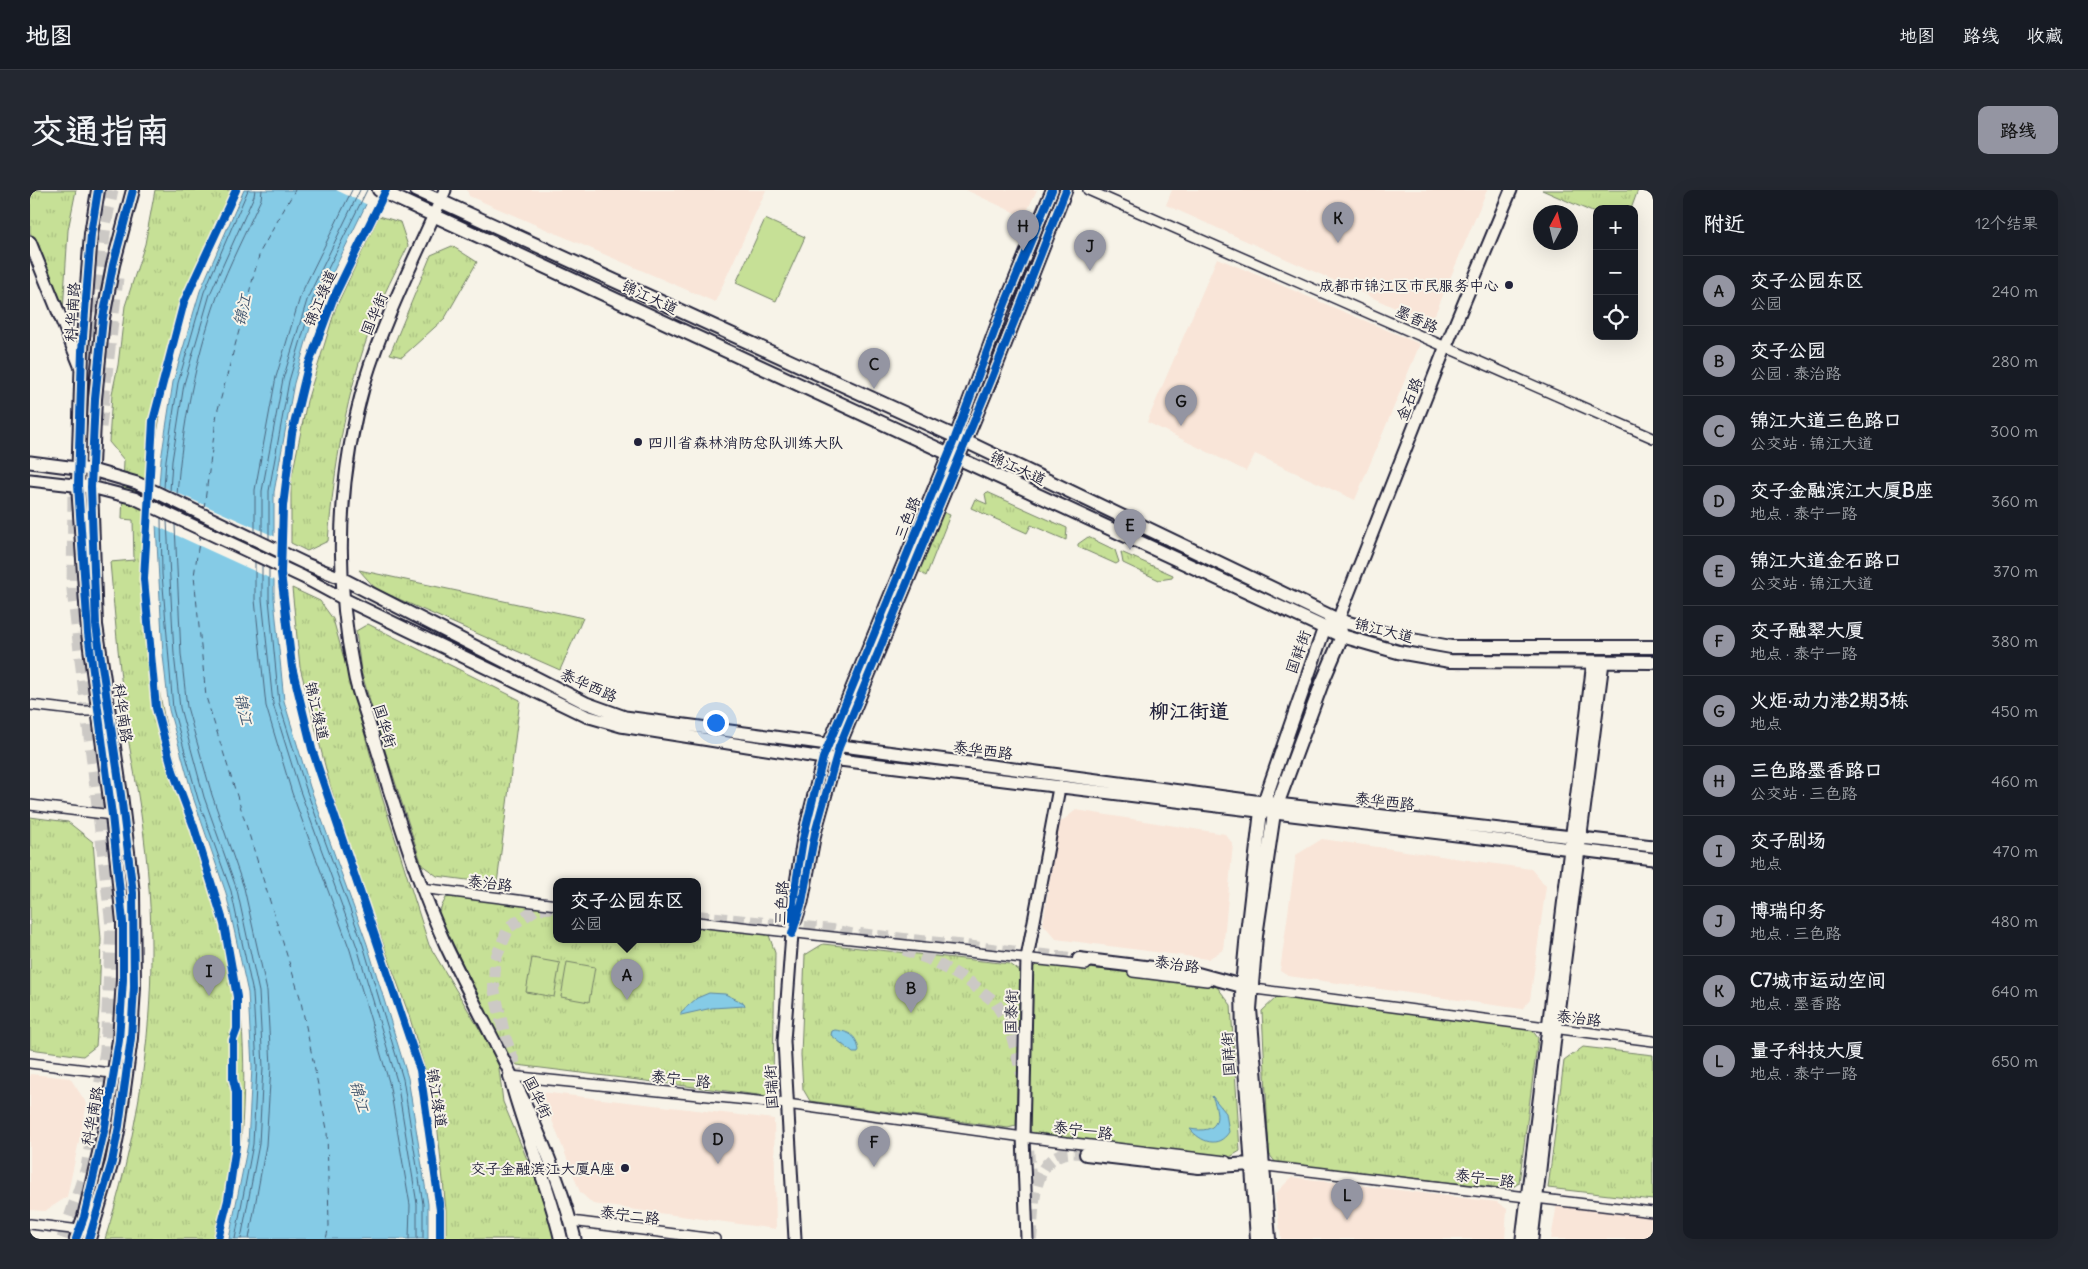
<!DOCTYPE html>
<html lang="zh">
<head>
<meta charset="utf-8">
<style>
	body { margin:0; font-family:Delius,"LXGW WenKai TC",sans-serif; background:#242831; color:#f1f3f6 }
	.controls { position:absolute; right:15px; top:15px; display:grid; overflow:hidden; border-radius:10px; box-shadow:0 5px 20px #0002 }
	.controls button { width:45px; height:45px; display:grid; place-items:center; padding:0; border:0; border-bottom:1px solid #363941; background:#171b24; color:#f1f3f6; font:25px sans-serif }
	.compass { position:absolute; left:1503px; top:15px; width:45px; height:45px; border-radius:50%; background:#171b24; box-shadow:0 5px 20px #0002; rotate:7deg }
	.you { position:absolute; left:685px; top:532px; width:18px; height:18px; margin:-12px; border:4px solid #fff; border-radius:50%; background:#1a73e8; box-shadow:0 0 0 8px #1a73e833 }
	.badge { display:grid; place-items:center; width:32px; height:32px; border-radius:50%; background:#9495a2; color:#111; font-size:16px; font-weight:700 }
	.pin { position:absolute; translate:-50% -41px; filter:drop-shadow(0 1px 2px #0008) }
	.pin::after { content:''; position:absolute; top:26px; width:18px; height:15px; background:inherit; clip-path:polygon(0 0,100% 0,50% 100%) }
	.popup { position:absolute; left:523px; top:688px; width:148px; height:65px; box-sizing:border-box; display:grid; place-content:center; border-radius:10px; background:#171b24; filter:drop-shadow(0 1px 4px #0005); font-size:16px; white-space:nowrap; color:#9ea1a6 }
	.popup b { font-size:19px; color:#f1f3f6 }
	.popup::after { content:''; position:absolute; left:50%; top:100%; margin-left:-10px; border:10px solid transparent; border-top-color:#171b24 }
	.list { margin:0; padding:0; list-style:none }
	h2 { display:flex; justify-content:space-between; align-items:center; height:65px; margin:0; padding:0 20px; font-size:21px }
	h2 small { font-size:16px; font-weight:400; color:#9ea1a6 }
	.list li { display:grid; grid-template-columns:32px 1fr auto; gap:15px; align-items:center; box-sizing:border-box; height:70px; padding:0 20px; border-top:1px solid #363941 }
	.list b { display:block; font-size:19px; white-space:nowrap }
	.list p { margin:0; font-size:16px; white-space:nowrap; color:#9ea1a6 }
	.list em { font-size:16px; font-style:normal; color:#9ea1a6 }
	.icon { flex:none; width:28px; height:28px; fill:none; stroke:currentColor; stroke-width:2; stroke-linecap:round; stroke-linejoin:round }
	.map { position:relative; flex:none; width:1623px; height:1049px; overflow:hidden; border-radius:10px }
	header { display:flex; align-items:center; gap:30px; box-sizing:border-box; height:70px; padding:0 25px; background:#171b24; border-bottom:1px solid #363941 }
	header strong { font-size:24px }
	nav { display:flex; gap:28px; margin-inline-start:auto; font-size:18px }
	.intro { display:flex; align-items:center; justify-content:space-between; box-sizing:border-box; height:120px; padding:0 30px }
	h1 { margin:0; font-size:35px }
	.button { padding:12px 22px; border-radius:10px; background:#9495a2; color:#111; font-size:18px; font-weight:700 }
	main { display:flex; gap:30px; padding:0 30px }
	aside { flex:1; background:#171b24; border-radius:10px; box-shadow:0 5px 20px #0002 }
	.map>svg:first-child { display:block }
</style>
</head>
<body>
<header>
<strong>地图</strong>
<nav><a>地图</a><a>路线</a><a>收藏</a></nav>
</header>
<div class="intro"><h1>交通指南</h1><a class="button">路线</a></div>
<main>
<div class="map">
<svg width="1623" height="1049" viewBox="0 0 1623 1049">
	<defs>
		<pattern id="grass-tufts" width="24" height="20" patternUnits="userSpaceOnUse" patternTransform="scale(1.25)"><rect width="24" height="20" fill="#c6e096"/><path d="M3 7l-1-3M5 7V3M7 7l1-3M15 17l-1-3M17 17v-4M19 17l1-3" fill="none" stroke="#aac082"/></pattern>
	</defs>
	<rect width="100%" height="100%" fill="#f7f3e8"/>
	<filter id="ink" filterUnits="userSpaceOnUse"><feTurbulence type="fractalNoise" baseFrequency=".02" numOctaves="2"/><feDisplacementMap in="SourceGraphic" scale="10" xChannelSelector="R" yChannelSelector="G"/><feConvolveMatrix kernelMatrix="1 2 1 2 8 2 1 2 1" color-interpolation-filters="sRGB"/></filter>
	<g filter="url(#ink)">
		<!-- built -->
		<path fill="#f9e5d8" d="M 437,0 L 736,0 L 685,112 L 439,6 Z
			M 936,0 L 1007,0 L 994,27 Z
			M 1142,0 L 1457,0 L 1401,134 L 1136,15 Z
			M 1187,68 L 1390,154 L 1325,310 L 1225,264 L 1216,281 L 1117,232 Z
			M 1046,620 L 1195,644 L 1203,654 L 1193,760 L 1178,769 L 1026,749 L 1013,734 L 1028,634 Z
			M 1292,649 L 1501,679 L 1516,696 L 1500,810 L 1492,819 L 1258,786 L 1250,781 L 1266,665 Z
			M 0,884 L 40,888 L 57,914 L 37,1007 L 15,1021 L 0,1020 Z
			M 511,902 L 744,929 L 746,1039 L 563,1014 L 550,1002 Z
			M 1262,987 L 1467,1012 L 1477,1019 L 1475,1049 L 1251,1049 L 1245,1004 Z
			M 1527,1014 L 1623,1027 L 1623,1049 L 1521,1049 Z"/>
		<!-- grass -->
		<path fill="url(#grass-tufts)" stroke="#748168" d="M 0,0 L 46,0 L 38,40 L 33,122 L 0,42 Z
			M 125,0 L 203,0 C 183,41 166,82 152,125 C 144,149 140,174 135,199 C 113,306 112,419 134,526 C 149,600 183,670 199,744 C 215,817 218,901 208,975 C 204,1000 197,1025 191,1049 L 75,1049 C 105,954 122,855 121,755 C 121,705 116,654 108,605 C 105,583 100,562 97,541 C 90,485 85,429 80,372 L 104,370 L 103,330 L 92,329 L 94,270 L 79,252 L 82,204 L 88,175 L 95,116 L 115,54 Z
			M 1512,0 L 1608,0 L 1601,19 L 1567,19 L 1567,24 Z
			M 349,26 L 370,32 L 378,56 C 366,81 352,106 343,132 C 316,202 304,277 298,351 L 277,361 L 261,353 L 261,291 L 277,211 L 306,117 Z
			M 422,56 L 447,72 L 415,128 L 372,167 L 360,164 L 401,65 Z
			M 957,302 L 1037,338 L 1036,350 L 1001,335 L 997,343 L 941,318 L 945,309 L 957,314 L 955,304 Z
			M 913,322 L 920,325 L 896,386 L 889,381 Z
			M 1058,347 L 1085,360 L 1089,372 L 1086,374 L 1048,357 L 1048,354 Z
			M 1091,362 L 1143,385 L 1142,388 L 1129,390 L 1093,373 Z
			M 329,380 L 553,428 L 530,480 L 346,399 Z
			M 262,398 L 290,411 L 303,429 L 352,607 L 399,755 L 468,870 L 473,912 L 523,1031 L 525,1049 L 416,1049 L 416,1020 L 405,913 L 379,825 L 327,681 L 300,595 L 270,477 Z
			M 338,434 L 490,510 L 467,694 L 407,686 L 392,675 L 349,542 L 331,481 L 326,441 Z
			M 0,627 L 38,632 L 63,652 L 71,749 L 69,818 L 66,856 L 53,866 L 0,859 Z
			M 424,706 L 527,719 L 527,749 L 667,749 L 667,736 L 739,745 L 745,763 L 743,889 L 737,906 L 487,875 L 473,857 L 408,723 L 416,708 Z
			M 793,754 L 980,774 L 990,781 L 986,936 L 978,938 L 780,911 L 773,899 L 771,865 L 775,765 Z
			M 1009,772 L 1184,793 L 1201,815 L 1210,961 L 1200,967 L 1004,947 L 998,936 L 1001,780 Z
			M 1247,807 L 1502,840 L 1508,848 L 1489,993 L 1480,999 L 1246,973 L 1239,964 L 1232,821 Z
			M 1553,857 L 1623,865 L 1623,1010 L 1518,998 L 1534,871 Z"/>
		<!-- garden -->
		<path fill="#c6e096" stroke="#748168" d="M 735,29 L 775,47 L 746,111 L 706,93 Z
			M 502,768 L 530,773 L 524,807 L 496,802 Z
			M 537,772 L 565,777 L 559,812 L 531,807 Z"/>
		<!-- water -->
		<path fill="#85cbe6" stroke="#5d87a2" d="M 214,0 L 343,0 L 289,111 L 289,107 L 264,193 L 244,302 L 244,408 L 254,511 L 280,597 L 337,754 L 378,888 L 398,1014 L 398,1049 L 199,1049 L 218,954 L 222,877 L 218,803 L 196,703 L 164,610 L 139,520 L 133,465 L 126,334 L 131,270 L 143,192 L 170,101 Z
			M 679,803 L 695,804 L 714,813 L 715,816 L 682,818 L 651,825 L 651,822 L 667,808 Z
			M 805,840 C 820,842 826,845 829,860 L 828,863 L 823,863 L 801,845 L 802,841 Z
			M 1182,906 L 1196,923 L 1199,942 C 1188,959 1171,952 1160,939 C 1188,944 1192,930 1182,906 Z"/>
		<!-- pier -->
		<path fill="#f7f3e8" d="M 306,0 L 345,0 L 338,15 Z
			M 127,294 L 246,347 L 246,391 L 124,335 Z"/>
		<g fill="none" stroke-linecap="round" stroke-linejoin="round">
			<!-- shore -->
			<path stroke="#4a667f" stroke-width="1" d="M 134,298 L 136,270 L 148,193 L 174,102 L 218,0
				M 140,301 L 142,271 L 154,194 L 180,104 L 224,6 L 225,0
				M 147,305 C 152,238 165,170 187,107 C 199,74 216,42 231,9 L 232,0
				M 131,328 L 132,384 L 143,519 L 168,609 L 201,701 L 223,803 L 227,877 L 223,954 L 205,1049
				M 137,331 L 144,464 L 150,518 L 174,607 L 207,700 L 229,802 L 233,877 L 229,954 L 211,1049
				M 145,335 L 151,464 L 157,517 L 182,605 L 214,698 L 237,801 L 241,877 L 236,955 L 219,1049
				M 225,342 L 225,300 L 246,187 L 271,104 L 322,0
				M 232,345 L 232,301 L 253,189 L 278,107 L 330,0
				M 239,348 L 239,301 L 259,191 L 283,109 L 337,0
				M 225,372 L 225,410 L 236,516 L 262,603 L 320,760 L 359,892 L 380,1015 L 379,1049
				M 232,376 L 232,409 L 243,514 L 270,601 L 327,757 L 367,891 L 387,1014 L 387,1049
				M 239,379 L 239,409 L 249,513 L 276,599 L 333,755 L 373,889 L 393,1014 L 393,1049"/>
			<!-- ferry -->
			<path stroke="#40556e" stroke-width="1" stroke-dasharray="6 5" stroke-linecap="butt" d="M 174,318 L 187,223 L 230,62 L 265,0
				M 170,345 L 164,386 L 176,507 L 270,807 L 297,939 L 299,1036 L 296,1049"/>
			<!-- secondary-tunnel -->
			<path stroke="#ccc9c5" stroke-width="12" stroke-dasharray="12 6" stroke-linecap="butt" d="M 667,726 L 803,740 L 837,748
				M 830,744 L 1049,769
				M 857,753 L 899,769 L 937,790 L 965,812 L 979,835 L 992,884
				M 497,908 L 475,847 L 464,799 L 465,770 L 479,737 L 506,719 L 527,717
				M 997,942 L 1000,987
				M 518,978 L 539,1049
				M 1001,1049 C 1004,1022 1000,970 1036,963 C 1042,962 1050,963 1056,964"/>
			<!-- trunk-tunnel -->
			<path stroke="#ccc9c5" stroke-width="15" stroke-dasharray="15 8" stroke-linecap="butt" d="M 57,192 L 74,35 L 81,0
				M 69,237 L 86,88
				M 34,1049 L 58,978 L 77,860 L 83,736 L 44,400 L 45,305"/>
			<!-- minor casing -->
			<g stroke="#22223b" stroke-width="12">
				<path id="minor" d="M 1058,0 L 1623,248
					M 0,515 L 52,521 L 68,521
					M 0,615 L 82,625
					M 391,698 L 527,715
					M 667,732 L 1056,775
					M 1103,782 L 1177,791
					M 1217,798 L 1623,851
					M 0,873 L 89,884
					M 480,886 L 757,914 L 993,947 L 1196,971
					M 1228,975 L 1623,1022
					M 541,1031 L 685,1049
					M 0,1034 L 50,1040"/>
			</g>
			<!-- tertiary casing -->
			<g stroke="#22223b" stroke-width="15">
				<path id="tertiary" d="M 415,0 C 388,63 355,125 335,191 C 307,289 304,384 324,483 C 326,496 331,509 335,521 C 343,546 351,571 358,596 C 376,652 392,704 417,758 C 463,854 520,945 545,1049
					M 0,52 L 51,178
					M 0,272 L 62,280 L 107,293 L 276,374 L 311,388 L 556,513 L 595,527 L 1247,614 L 1623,656
					M 0,290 L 61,297 L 104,308 L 273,387 L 312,408 L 556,526 L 591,536 L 793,568 L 1623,669
					M 1308,430 L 1416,156 L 1481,0
					M 766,730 L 772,712 L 785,643 L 809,557 L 962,188 L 1036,0
					M 765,1049 L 754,851 L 762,744 L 763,712 L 773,649 L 793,568 L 925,248 L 972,121 L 1022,0
					M 997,1049 L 993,947 L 997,768 L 1029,598
					M 1492,1049 L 1563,472
					M 1502,1049 L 1526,839 L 1573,472"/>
			</g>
			<!-- secondary casing -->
			<g stroke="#22223b" stroke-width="16">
				<path id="secondary" d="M 349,0 L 1312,446 L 1368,462 L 1420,471 L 1623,472
					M 386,0 L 935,251 L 1308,430 L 1371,448 L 1421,457 L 1623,457
					M 1049,769 L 1164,783 L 1212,796
					M 480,886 C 494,941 518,993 531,1049
					M 1056,964 L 1169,977 L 1222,974
					M 46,1049 L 54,1027 L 75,937 L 89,850 L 93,790 L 93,732 L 82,625 L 58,443 L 48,295 L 52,161 L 61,44 L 68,0
					M 59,1049 L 82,972 L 89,936 L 101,848 L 104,797 L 103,703 L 91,605 L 66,435 L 61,297 L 65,209 L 73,128 L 83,75 L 103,0
					M 1227,1049 L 1213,849 L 1212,796 L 1217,743 L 1231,621 L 1294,439 L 1308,430 L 1312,446 L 1292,493 L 1244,623 L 1226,746 L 1220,819 L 1239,1049"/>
			</g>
			<!-- minor -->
			<use href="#minor" stroke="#f7f3e8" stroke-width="9"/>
			<!-- tertiary -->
			<use href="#tertiary" stroke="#f7f3e8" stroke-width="11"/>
			<!-- secondary -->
			<use href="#secondary" stroke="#f7f3e8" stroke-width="12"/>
			<!-- cycleway casing -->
			<g stroke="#f7f3e8" stroke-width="11">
				<path id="cycleway" d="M 356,0 L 303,109 L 278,176 L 262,243 L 253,316 L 251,383 L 262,477 L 282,559 L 390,880 L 410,1020 L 410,1049
					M 762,729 L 763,712 L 773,649 L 793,568 L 925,248 L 972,121 L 1022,0
					M 762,744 L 772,712 L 785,643 L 809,557 L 962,188 L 1036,0
					M 46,1049 L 54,1027 L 75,937 L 89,850 L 93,790 L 93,732 L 82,625 L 58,443 L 48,295 L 52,161 L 61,44 L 68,0
					M 59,1049 L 82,972 L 89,936 L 101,848 L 104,797 L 103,703 L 91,605 L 66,435 L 61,297 L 65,209 L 73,128 L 83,75 L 103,0
					M 188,1049 L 198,1010 L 206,955 L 206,902 L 203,889 L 203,850 L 207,839 L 207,807 L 194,734 L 164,637 L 143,581 L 126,518 L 114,389 L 123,231 L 154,112 L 206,0"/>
			</g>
			<!-- cycleway -->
			<use href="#cycleway" stroke="#0057b8" stroke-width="8"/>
		</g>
	</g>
	<!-- markers -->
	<g fill="#22223b" stroke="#f7f3e8" stroke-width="2">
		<circle cx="1479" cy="95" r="5"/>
		<circle cx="608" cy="252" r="5"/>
		<circle cx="595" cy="978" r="5"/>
	</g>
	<g text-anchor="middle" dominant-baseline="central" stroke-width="4" stroke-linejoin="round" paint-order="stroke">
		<!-- poi labels -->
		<g font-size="15" fill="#22223b" stroke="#f7f3e8" text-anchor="end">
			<text x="1469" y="95">成都市锦江区市民服务中心</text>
			<text x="618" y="252" text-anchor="start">四川省森林消防总队训练大队</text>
			<text x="585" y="978">交子金融滨江大厦A座</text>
		</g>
		<!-- street labels -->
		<g font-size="15" fill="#22223b" stroke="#f7f3e8">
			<text transform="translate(620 107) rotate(25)">锦江大道</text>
			<text transform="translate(290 108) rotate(-67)">锦江绿道</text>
			<text transform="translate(42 122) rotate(-86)">科华南路</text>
			<text transform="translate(344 124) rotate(-67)">国华街</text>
			<text transform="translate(1387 129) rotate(24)">墨香路</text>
			<text transform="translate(1379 209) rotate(-68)">金石路</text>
			<text transform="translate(988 278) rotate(25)">锦江大道</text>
			<text transform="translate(877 328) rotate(-68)">三色路</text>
			<text transform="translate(1354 440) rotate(14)">锦江大道</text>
			<text transform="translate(1268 462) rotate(-70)">国祥街</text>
			<text transform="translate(559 495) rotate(24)">泰华西路</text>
			<text transform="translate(287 521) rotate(77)">锦江绿道</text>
			<text transform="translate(93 523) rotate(82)">科华南路</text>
			<text transform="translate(355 536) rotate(73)">国华街</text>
			<text transform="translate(953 560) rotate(7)">泰华西路</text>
			<text transform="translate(1355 611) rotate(6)">泰华西路</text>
			<text transform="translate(460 693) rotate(7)">泰治路</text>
			<text transform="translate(751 713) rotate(-86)">三色路</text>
			<text transform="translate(1147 774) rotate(8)">泰治路</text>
			<text transform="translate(981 822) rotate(-89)">国泰街</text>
			<text transform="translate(1549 828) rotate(7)">泰治路</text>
			<text transform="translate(1198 864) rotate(-93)">国祥街</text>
			<text transform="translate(651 889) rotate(6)">泰宁一路</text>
			<text transform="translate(741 897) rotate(-93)">国瑞街</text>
			<text transform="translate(508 907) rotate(64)">国华街</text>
			<text transform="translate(407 908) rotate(81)">锦江绿道</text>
			<text transform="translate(62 926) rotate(-79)">科华南路</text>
			<text transform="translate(1053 940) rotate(7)">泰宁一路</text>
			<text transform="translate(1455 988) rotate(7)">泰宁一路</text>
			<text transform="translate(600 1025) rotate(7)">泰宁二路</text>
		</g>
		<!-- water labels -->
		<g font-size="16" font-style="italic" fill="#40556e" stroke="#f7f3e8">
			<text transform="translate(212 120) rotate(-77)">锦江</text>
			<text transform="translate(214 519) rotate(77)">锦江</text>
			<text transform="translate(330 906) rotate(74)">锦江</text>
		</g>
		<!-- district labels -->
		<g font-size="20" font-weight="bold" fill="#22223b" stroke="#f7f3e8">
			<text x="1159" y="520">柳江街道</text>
		</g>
	</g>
</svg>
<div class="controls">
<button>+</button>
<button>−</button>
<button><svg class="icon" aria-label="locate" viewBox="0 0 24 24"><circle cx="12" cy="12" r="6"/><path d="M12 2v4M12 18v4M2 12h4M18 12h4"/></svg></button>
</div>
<svg class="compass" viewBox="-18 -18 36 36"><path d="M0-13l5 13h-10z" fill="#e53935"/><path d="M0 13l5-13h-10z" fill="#9ea1a6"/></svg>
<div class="you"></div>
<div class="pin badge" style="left:597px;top:810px">A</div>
<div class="popup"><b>交子公园东区</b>公园</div>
<div class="pin badge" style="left:881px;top:823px">B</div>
<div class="pin badge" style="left:844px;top:199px">C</div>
<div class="pin badge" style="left:688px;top:974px">D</div>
<div class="pin badge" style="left:1100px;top:360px">E</div>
<div class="pin badge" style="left:844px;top:977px">F</div>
<div class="pin badge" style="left:1151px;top:236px">G</div>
<div class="pin badge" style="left:993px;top:61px">H</div>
<div class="pin badge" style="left:179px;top:806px">I</div>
<div class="pin badge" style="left:1060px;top:81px">J</div>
<div class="pin badge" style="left:1308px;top:53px">K</div>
<div class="pin badge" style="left:1317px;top:1030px">L</div>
</div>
<aside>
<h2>附近<small>12个结果</small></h2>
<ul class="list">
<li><span class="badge">A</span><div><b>交子公园东区</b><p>公园</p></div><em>240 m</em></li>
<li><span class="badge">B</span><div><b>交子公园</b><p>公园 · 泰治路</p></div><em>280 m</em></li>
<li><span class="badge">C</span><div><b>锦江大道三色路口</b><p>公交站 · 锦江大道</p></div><em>300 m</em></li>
<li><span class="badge">D</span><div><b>交子金融滨江大厦B座</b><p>地点 · 泰宁一路</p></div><em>360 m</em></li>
<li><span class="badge">E</span><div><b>锦江大道金石路口</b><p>公交站 · 锦江大道</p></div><em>370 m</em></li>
<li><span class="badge">F</span><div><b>交子融翠大厦</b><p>地点 · 泰宁一路</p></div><em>380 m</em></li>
<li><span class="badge">G</span><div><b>火炬·动力港2期3栋</b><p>地点</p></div><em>450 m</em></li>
<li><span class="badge">H</span><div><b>三色路墨香路口</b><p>公交站 · 三色路</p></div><em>460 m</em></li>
<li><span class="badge">I</span><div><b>交子剧场</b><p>地点</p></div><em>470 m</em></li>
<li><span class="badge">J</span><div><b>博瑞印务</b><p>地点 · 三色路</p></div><em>480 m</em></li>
<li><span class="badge">K</span><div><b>C7城市运动空间</b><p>地点 · 墨香路</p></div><em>640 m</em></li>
<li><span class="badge">L</span><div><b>量子科技大厦</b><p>地点 · 泰宁一路</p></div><em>650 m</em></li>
</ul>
</aside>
</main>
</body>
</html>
